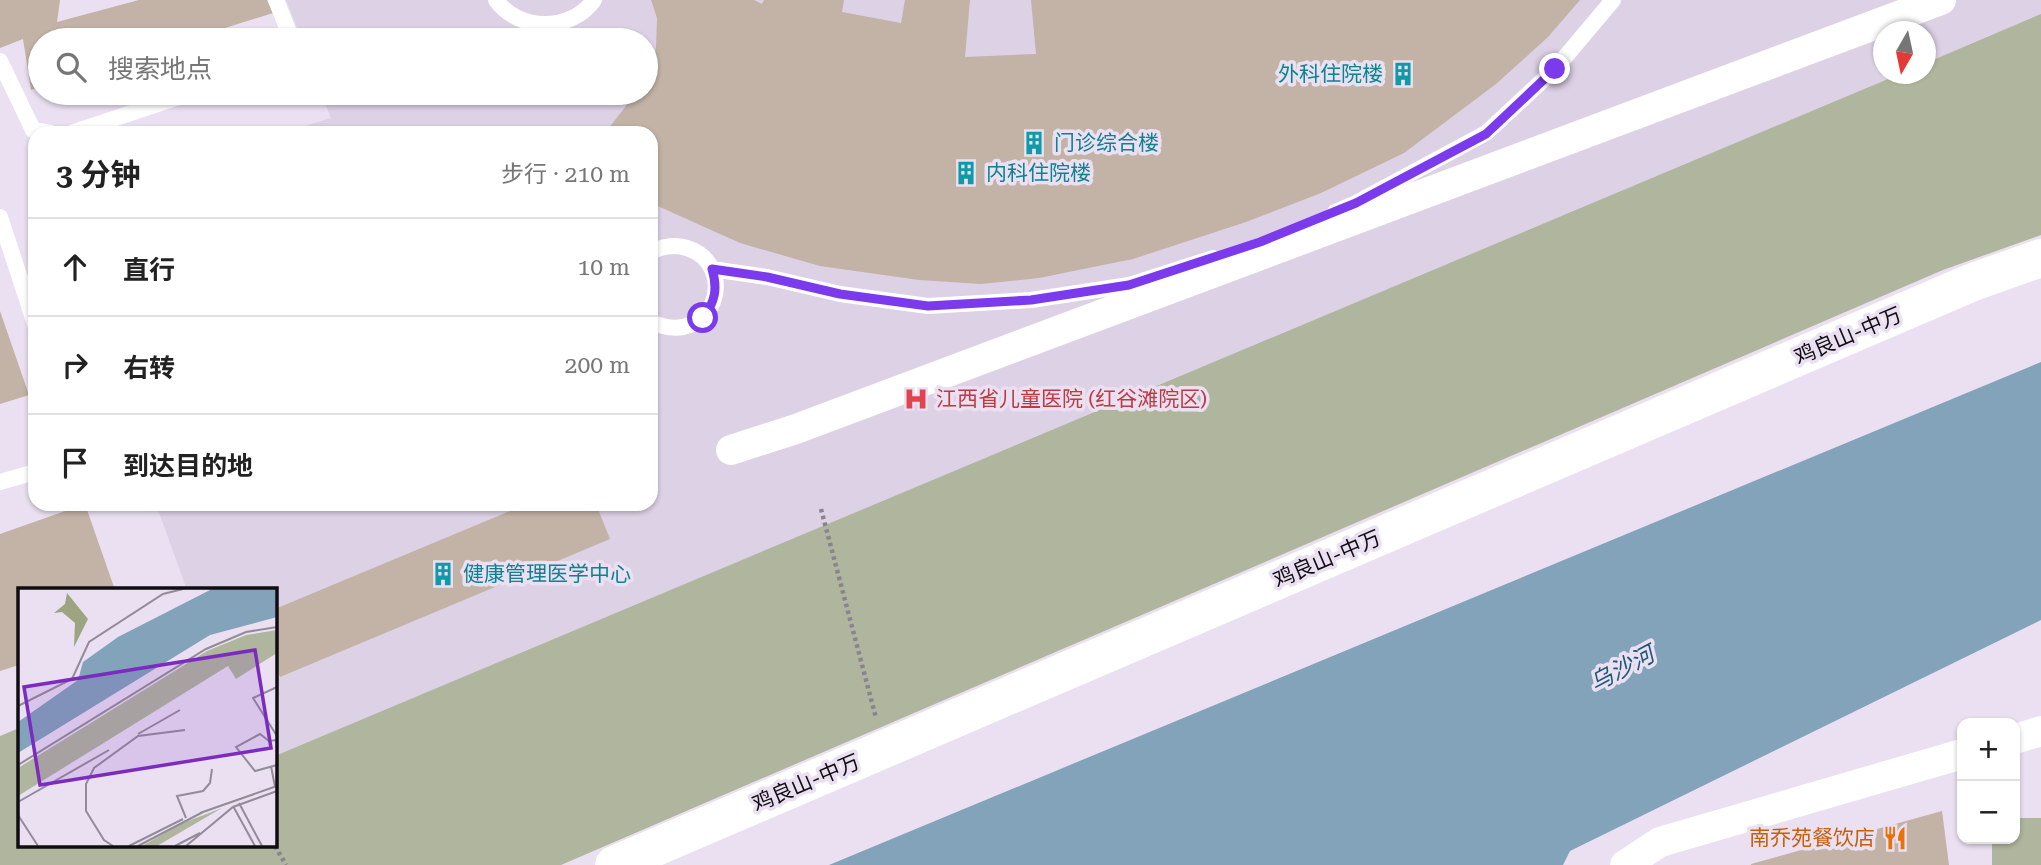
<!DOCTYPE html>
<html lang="zh">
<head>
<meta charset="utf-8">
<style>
	body { margin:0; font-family:"Roboto Serif","Noto Sans SC",serif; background:#f2f2f2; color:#222 }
	.controls { position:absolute; right:21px; bottom:21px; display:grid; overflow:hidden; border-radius:14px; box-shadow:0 2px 5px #0004 }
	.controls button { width:63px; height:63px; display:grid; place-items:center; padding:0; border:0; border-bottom:2px solid #e0e0e0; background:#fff; color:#222; font:35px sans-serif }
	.compass { position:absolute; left:1873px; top:21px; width:63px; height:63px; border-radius:50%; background:#fff; box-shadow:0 2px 5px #0004; rotate:189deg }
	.stop { position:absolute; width:21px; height:21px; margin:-16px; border:5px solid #7c3aed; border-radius:50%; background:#fff }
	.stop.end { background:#7c3aed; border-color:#fff; box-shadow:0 2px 7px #0008 }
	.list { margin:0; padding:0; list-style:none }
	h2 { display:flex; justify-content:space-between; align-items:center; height:91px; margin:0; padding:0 28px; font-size:30px }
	h2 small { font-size:23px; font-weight:400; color:#767676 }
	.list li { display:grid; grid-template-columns:46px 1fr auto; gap:21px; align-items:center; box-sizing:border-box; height:98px; padding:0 28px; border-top:2px solid #e0e0e0 }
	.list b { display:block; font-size:26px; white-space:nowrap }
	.list em { font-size:23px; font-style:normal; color:#767676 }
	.icon { flex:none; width:38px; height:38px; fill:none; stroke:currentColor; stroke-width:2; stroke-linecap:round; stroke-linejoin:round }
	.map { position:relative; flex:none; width:2041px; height:865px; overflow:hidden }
	.search { position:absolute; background:#fff; box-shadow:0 2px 5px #0004; left:28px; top:28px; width:630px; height:77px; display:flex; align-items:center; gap:18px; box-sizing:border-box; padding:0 24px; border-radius:38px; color:#767676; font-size:26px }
	.panel { position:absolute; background:#fff; box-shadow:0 2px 5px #0004; left:28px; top:126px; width:630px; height:385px; border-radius:21px }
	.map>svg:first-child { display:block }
</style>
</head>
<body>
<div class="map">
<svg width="2041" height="865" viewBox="0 0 2041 865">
	<rect width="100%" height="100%" fill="#eae0f1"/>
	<!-- medical -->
	<path fill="#ddd1e5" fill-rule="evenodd" d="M 286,0 L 2041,0 L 2041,23 L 1445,294 L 275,757 L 275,590 L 187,590 L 156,504 L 651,504 L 651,133 L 282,133 L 331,118 L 321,93 L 646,93 L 646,40 L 302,40 ZM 1884,32 L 1926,32 L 1926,74 L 1884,74 Z"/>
	<!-- green -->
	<path fill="#b0b69d" d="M 2041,14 L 2041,235 L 1943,270 L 561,865 L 0,865 L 0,736 L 19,728 L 19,846 L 275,846 L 275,756 L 1900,74 L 1926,74 L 1926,63 Z
		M 2015,818 L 2041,818 L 2041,865 L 1992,865 L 1992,839 L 2015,839 Z"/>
	<!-- water -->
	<path fill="#82a3ba" d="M 2041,362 L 2041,620 L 1570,851 L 1563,865 L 829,865 Z"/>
	<!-- building -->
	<path fill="#c3b2a6" d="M 0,0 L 60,0 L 57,22 L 139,0 L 267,0 L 273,13 L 187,40 L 40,40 L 40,87 L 31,90 L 23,39 L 0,48 Z
		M 651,0 L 754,0 L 762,4 L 764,0 L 844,0 L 842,12 L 901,23 L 905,0 L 970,0 L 965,57 L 1036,54 L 1031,0 L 1580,0 L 1548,37 L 1496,84 L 1404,153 L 1321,193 L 1246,222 L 1133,259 L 1039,278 L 981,284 L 919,280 L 820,266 L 740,243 L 651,203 L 651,133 L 605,133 L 636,93 L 646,93 L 646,80 L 652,73 L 656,47 L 657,18 Z
		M 0,311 L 29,395 L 0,404 Z
		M 85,504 L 115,590 L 19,590 L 19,665 L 0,671 L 0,534 Z
		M 527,504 L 596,504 L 610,539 L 280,677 L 275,665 L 275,609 Z
		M 1942,811 L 1949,865 L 1751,865 L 1751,864 Z"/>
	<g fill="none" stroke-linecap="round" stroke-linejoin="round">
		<!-- path -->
		<path stroke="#8a838f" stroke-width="4.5" stroke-dasharray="3.5 3.5" stroke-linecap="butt" d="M 821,509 L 876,718
			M 275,846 L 286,865"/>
		<!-- service -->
		<path stroke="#fff" stroke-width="16" d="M 276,0 L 292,40
			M 496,0 C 519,32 571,32 594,0
			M 0,61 L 33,130 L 51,133
			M 71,133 L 191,93
			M 1335,212 L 1356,203 L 1486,133 L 1555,69 L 1613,0
			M 0,217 L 35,324
			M 651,252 C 663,246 674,244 687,248 C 740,265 715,350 651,322
			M 712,269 L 767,277 L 840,294 L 928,306 L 1031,300 L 1129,285 L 1213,258
			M 0,482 L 35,472"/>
		<!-- minor -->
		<path stroke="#fff" stroke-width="30" d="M 731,450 L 796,429 L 1941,0
			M 2015,739 L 2041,731
			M 1625,865 L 1660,842 L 1962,754"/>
		<!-- tertiary -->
		<path stroke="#fff" stroke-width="38" d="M 614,865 L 1973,282 L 2041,258"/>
	</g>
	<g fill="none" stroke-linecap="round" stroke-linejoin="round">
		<!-- route -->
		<path stroke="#7c3aed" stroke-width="9" d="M 703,318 C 715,302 718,289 712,269 L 767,277 L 840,294 L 928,306 L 1031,300 L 1129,285 L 1260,242 L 1356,203 L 1486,134 L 1555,69"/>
	</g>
	<!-- icons -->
	<defs>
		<g id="building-bare" transform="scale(1.89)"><path d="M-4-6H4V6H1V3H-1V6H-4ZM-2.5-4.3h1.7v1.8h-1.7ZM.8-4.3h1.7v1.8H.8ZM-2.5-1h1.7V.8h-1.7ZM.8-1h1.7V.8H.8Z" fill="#0f9aa8" stroke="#eae0f1" stroke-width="2.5" paint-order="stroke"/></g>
		<g id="hospital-bare" transform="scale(1.89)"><path d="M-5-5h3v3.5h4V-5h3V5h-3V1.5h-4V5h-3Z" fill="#e0444e" stroke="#eae0f1" stroke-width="2.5" paint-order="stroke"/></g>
		<g id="restaurant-bare" transform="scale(1.89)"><path d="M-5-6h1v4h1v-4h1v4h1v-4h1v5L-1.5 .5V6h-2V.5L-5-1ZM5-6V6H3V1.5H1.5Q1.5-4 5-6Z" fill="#e8710a" stroke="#eae0f1" stroke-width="2.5" paint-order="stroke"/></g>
	</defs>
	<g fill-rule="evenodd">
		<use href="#building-bare" x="1403" y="74"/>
		<use href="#building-bare" x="1034" y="143"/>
		<use href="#building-bare" x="966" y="173"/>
		<use href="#hospital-bare" x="916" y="399"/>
		<use href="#building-bare" x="443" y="574"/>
		<use href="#restaurant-bare" x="1895" y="838"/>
	</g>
	<g text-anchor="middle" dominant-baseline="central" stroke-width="7" stroke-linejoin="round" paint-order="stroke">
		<!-- culture labels -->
		<g font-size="21" fill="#0d838f" stroke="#eae0f1" text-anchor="start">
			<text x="1383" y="74" text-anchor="end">外科住院楼</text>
			<text x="1054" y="143">门诊综合楼</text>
			<text x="986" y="173">内科住院楼</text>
			<text x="463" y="574">健康管理医学中心</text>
		</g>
		<!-- street labels -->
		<g font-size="21" fill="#100d12" stroke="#eae0f1">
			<text transform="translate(1848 336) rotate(-23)">鸡良山-中万</text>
			<text transform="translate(1327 559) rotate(-23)">鸡良山-中万</text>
			<text transform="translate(806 783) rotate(-23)">鸡良山-中万</text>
		</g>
		<!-- health labels -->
		<g font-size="21" fill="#be3a42" stroke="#eae0f1" text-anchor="start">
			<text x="936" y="399">江西省儿童医院 (红谷滩院区)</text>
		</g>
		<!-- food labels -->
		<g font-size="21" fill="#c56008" stroke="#eae0f1" text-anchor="end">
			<text x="1875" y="838">南乔苑餐饮店</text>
		</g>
		<!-- water labels -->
		<g font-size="23" font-style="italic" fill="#1e5777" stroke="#eae0f1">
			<text transform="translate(1622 669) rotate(-28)">乌沙河</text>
		</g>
	</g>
	<!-- overview -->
	<g transform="translate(18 588)">
		<rect width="259" height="259" fill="#eae0f1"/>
		<path d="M 259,42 L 259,65 L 218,91 L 210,78 L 0,208 L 0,180 L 189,63 L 228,47 ZM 204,220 L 139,258 L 124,258 L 165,235 Z" fill="#b0b69d"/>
		<path d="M 49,5 L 70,31 L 56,59 L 57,35 L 44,24 L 36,25 L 47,16 Z" fill="#9ca482"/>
		<path d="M 194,1 L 259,1 L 259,29 L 192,47 L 0,165 L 0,134 L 60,92 L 65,74 L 100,49 Z" fill="#82a3ba"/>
		<path fill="none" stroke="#938c98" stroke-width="2" d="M 259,99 L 235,110 L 259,148M 0,118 L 54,91 L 71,54 L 145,6 L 165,1M 120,146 L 162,122M 259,152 L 251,153 L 242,146 L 218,159 L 237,183 L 259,177M 0,177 L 188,61 L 228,44 L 259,39M 253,178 L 257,199M 0,214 L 91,162M 221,215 L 244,258M 215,218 L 237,258M 182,225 L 259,198M 0,227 L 20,258M 168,230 L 159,208 L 185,203 L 192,195 L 194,181M 95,258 L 86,252 L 68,223 L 68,196 L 76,180 L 120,148 L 167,142M 111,258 L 165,231M 120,258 L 185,224M 157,258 L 182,245M 168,258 L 215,219 L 259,203"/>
		<path fill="#7b2cbf" fill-opacity="0.15" stroke="#7b2cbf" stroke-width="3.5" d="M 237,62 L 253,160 L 22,197 L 6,99 Z"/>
		<rect width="259" height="259" fill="none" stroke="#100d12" stroke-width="3.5"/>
	</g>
</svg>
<div class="controls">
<button>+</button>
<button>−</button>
</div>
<svg class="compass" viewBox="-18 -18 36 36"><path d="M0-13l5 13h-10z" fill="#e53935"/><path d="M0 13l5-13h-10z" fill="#767676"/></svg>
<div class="stop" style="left:703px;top:318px"></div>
<div class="stop end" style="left:1555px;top:69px"></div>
<div class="search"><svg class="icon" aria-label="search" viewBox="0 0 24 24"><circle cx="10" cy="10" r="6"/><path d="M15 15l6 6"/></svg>搜索地点</div>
<section class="panel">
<h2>3 分钟<small>步行 · 210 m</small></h2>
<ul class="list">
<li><svg class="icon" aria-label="ahead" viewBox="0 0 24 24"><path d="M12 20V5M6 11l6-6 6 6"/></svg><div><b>直行</b></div><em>10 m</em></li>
<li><svg class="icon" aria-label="right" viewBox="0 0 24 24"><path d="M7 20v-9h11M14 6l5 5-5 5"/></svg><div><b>右转</b></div><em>200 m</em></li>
<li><svg class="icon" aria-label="arrive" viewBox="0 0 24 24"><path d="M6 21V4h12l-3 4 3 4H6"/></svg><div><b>到达目的地</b></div></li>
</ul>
</section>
</div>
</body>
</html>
